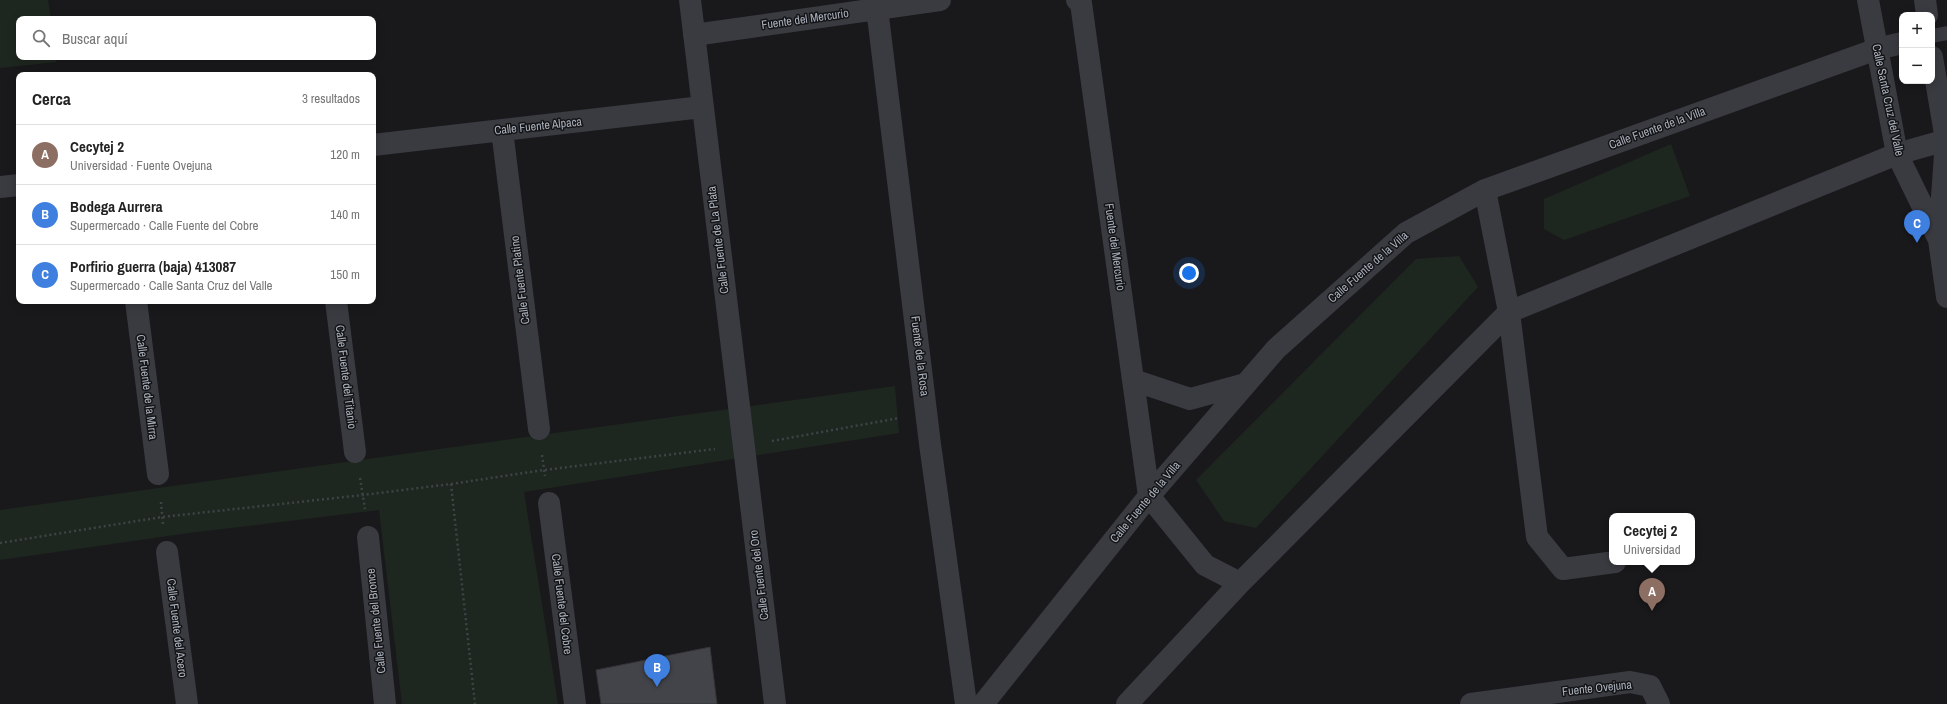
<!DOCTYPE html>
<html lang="es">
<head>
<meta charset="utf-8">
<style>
	body { margin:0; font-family:"Archivo Narrow",sans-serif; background:#f6f6f6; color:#222 }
	.controls { position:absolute; right:12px; top:12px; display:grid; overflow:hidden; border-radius:8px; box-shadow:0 2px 10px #0003 }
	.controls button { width:36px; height:36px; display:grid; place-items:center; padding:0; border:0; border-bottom:1px solid #e0e0e0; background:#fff; color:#222; font:20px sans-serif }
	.you { position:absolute; left:1189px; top:273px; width:14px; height:14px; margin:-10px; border:3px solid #fff; border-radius:50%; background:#1a73e8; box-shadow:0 0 0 6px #1a73e833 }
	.badge { display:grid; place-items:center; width:26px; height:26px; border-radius:50%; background:#855e27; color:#fff; font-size:13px; font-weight:700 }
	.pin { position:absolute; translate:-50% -33px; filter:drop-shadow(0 1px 2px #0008) }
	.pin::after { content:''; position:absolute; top:21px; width:14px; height:12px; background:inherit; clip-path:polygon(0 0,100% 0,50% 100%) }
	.popup { position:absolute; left:1609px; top:513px; width:86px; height:52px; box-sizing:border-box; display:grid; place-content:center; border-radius:8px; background:#fff; filter:drop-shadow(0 1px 3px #0005); font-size:13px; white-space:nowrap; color:#767676 }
	.popup b { font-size:15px; color:#222 }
	.popup::after { content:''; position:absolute; left:50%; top:100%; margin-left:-8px; border:8px solid transparent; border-top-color:#fff }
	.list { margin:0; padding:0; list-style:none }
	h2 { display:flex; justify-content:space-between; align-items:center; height:52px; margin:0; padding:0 16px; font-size:17px }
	h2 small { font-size:13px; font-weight:400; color:#767676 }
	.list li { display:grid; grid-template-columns:26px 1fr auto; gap:12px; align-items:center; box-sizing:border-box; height:60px; padding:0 16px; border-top:1px solid #e0e0e0 }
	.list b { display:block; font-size:15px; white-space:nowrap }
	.list p { margin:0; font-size:13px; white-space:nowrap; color:#767676 }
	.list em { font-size:13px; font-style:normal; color:#767676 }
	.icon { flex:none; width:22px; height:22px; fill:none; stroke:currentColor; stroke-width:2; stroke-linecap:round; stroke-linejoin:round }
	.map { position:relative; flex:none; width:1947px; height:704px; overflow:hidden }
	.search { position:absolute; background:#fff; box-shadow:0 2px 10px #0003; left:16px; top:16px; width:360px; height:44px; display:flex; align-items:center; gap:10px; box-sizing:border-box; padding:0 14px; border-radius:8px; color:#767676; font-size:15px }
	.panel { position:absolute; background:#fff; box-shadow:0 2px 10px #0003; left:16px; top:72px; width:360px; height:232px; border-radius:8px }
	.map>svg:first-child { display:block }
</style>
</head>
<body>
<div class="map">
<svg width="1947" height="704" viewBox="0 0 1947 704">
	<rect width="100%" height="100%" fill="#19191c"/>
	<!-- green -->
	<path fill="#1e271f" d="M 0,0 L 48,0 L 51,19 L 19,19 L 19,57 L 56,57 L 56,62 L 0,68 Z
		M 1671,144 L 1690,196 L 1564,240 L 1544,229 L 1544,199 Z
		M 1459,256 L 1478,287 L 1256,528 L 1224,521 L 1196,480 L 1416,259 Z
		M 895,386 L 899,433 L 524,492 L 558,704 L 402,704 L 379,510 L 189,533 L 0,560 L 0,510 Z"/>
	<!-- building -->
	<path fill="#434449" stroke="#333338" d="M 710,647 L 717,704 L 601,704 L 596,670 Z"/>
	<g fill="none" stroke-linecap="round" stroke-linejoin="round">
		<!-- path -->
		<path stroke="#3f4348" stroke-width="2.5" stroke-dasharray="2 3" stroke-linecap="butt" d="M 772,441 L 899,418
			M 542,455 L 545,476
			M 360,478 L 365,509
			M 451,484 L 475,704
			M 161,502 L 163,525
			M 0,543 L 162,517 L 363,495 L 451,484 L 544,470 L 715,449"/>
		<!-- service -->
		<path stroke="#393b41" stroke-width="14" d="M 1932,36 L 1947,33"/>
		<!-- minor -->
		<path stroke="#393b41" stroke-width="22" d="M 690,0 L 775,704
			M 1077,0 L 1081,3 L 1149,496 L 1205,565 L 1240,583
			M 877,8 L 930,444 L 966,704
			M 694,35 L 940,0
			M 502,130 L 539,429
			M 373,145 L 702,107
			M 0,187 L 19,185
			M 1485,190 L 1509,312 L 1537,537 L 1563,569 L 1615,562
			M 136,301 L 158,474
			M 336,301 L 355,452
			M 1133,380 L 1190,399 L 1245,384
			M 549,503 L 575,704
			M 368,537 L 385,704
			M 167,552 L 187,704
			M 983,704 L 1149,496 L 1276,349 L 1406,233 L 1485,190 L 1877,49 L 1902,43
			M 1127,704 L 1240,583 L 1509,312 L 1897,154 L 1946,140
			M 1471,704 L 1630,682 L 1650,686 L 1659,704"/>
		<!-- tertiary -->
		<path stroke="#393b41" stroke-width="22" d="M 1868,0 L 1897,154 L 1939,240
			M 1925,0 L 1927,15
			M 1932,57 L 1946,140 L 1939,240 L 1947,297"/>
	</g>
	<g text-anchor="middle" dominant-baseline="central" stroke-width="3" stroke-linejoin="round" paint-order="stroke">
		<!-- street labels -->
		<g font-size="12" fill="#aab1bc" stroke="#141417">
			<text transform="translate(805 19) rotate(-8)">Fuente del Mercurio</text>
			<text transform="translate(1888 100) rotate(78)">Calle Santa Cruz del Valle</text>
			<text transform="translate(538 126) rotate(-6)">Calle Fuente Alpaca</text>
			<text transform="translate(1657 128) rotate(-20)">Calle Fuente de la Villa</text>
			<text transform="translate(718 240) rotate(-97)">Calle Fuente de La Plata</text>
			<text transform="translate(1115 247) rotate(82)">Fuente del Mercurio</text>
			<text transform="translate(1368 267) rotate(-41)">Calle Fuente de la Villa</text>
			<text transform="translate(520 280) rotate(-97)">Calle Fuente Platino</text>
			<text transform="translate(920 356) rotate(83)">Fuente de la Rosa</text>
			<text transform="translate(346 377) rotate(83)">Calle Fuente del Titanio</text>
			<text transform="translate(147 387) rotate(83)">Calle Fuente de la Mirra</text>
			<text transform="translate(1145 502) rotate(-50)">Calle Fuente de la Villa</text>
			<text transform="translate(759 575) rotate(-97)">Calle Fuente del Oro</text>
			<text transform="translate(562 604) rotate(83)">Calle Fuente del Cobre</text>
			<text transform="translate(376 621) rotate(-96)">Calle Fuente del Bronce</text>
			<text transform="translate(177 628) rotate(83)">Calle Fuente del Acero</text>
			<text transform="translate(1597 688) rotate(-6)">Fuente Ovejuna</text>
		</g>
	</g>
</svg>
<div class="controls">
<button>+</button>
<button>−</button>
</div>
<div class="you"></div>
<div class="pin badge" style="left:1652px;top:611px;background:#8d6e63">A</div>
<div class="popup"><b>Cecytej 2</b>Universidad</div>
<div class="pin badge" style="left:657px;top:687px;background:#3f7fe0">B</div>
<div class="pin badge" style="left:1917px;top:243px;background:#3f7fe0">C</div>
<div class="search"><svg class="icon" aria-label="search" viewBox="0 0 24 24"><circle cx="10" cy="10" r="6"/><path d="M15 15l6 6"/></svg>Buscar aquí</div>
<section class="panel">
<h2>Cerca<small>3 resultados</small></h2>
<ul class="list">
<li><span class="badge" style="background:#8d6e63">A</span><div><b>Cecytej 2</b><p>Universidad · Fuente Ovejuna</p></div><em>120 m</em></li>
<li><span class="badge" style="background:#3f7fe0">B</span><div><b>Bodega Aurrera</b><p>Supermercado · Calle Fuente del Cobre</p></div><em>140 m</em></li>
<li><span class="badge" style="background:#3f7fe0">C</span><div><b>Porfirio guerra (baja) 413087</b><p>Supermercado · Calle Santa Cruz del Valle</p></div><em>150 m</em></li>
</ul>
</section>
</div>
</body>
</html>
